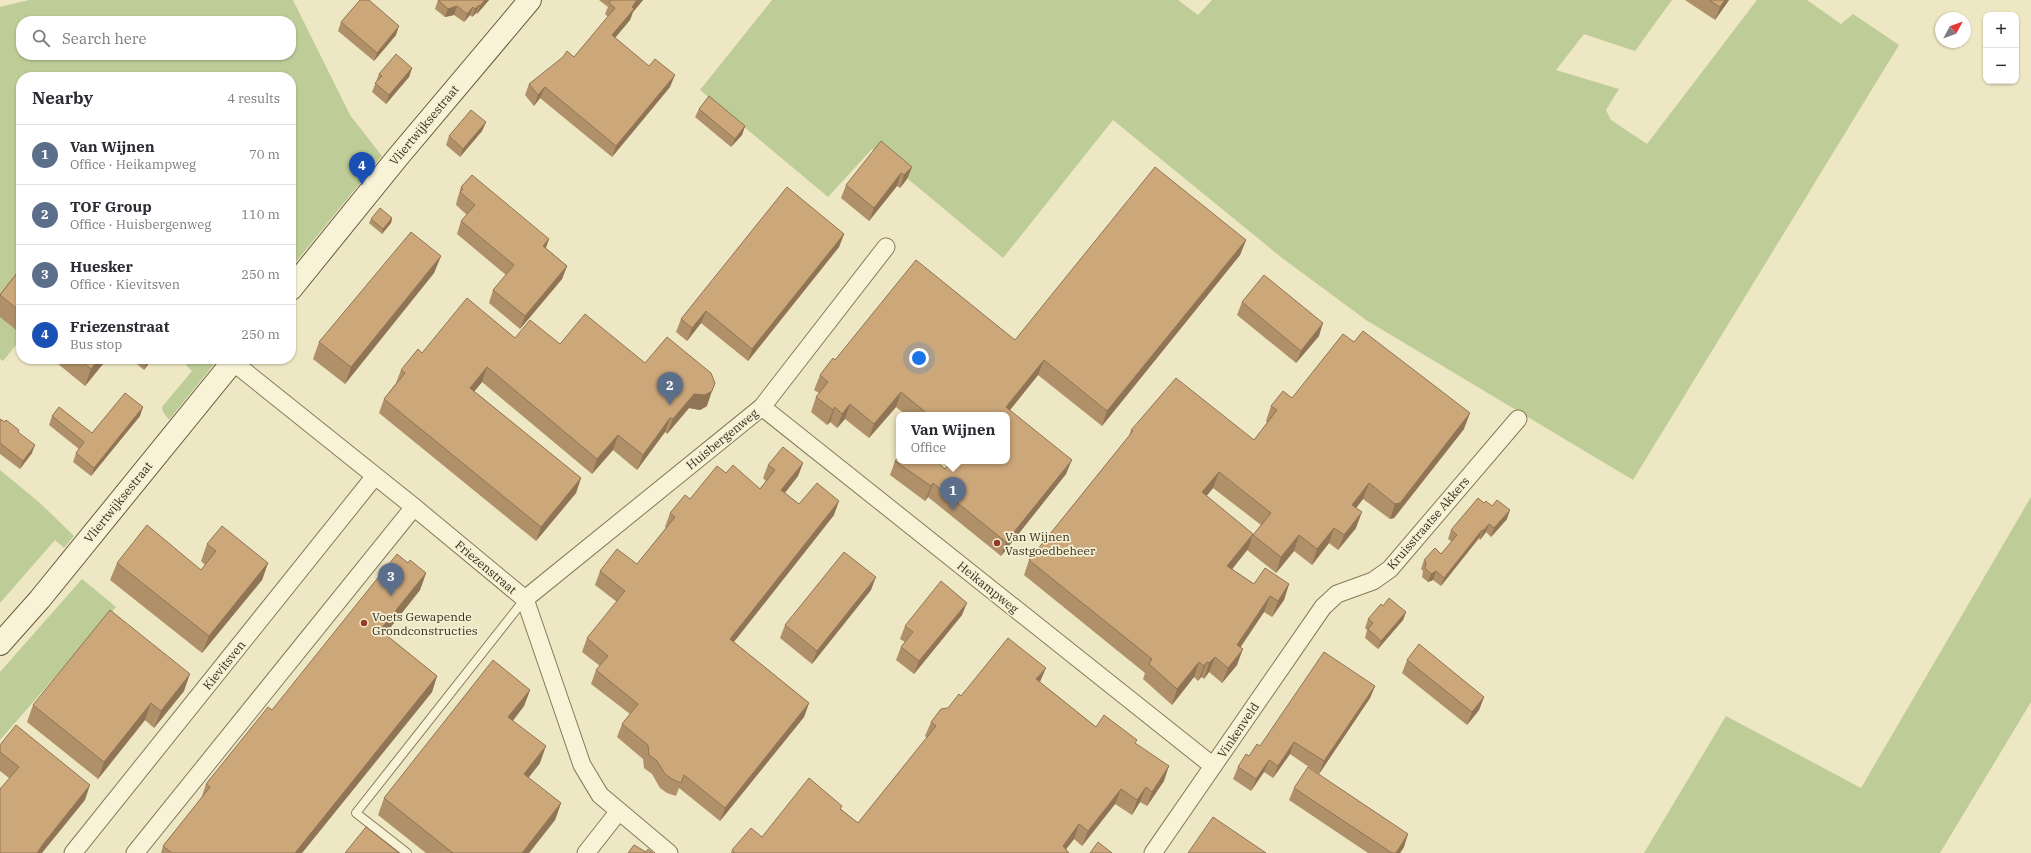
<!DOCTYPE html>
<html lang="en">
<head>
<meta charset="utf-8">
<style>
	body { margin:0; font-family:"IBM Plex Serif",serif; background:#f2f2f3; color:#2b2b33 }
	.controls { position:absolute; right:12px; top:12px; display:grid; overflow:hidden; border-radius:8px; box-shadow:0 1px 3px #0004 }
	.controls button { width:36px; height:36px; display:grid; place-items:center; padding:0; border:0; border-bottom:1px solid #e1e1e2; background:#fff; color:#2b2b33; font:20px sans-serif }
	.compass { position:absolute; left:1935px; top:12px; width:36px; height:36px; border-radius:50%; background:#fff; box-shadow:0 1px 3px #0004; rotate:49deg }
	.you { position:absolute; left:919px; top:358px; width:14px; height:14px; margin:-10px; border:3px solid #fff; border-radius:50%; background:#1a73e8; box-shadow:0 0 0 6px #1a73e833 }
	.badge { display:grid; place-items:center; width:26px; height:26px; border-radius:50%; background:#96392b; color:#fff; font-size:13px; font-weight:700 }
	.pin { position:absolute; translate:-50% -33px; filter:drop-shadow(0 1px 2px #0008) }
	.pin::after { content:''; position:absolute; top:21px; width:14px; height:12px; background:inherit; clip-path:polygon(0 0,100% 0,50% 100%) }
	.popup { position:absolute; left:896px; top:412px; width:114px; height:52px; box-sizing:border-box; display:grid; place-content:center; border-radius:8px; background:#fff; filter:drop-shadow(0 1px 3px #0005); font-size:13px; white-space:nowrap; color:#7c7c81 }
	.popup b { font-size:15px; color:#2b2b33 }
	.popup::after { content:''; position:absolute; left:50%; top:100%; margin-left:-8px; border:8px solid transparent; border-top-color:#fff }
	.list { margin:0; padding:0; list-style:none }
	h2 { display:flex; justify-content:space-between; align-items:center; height:52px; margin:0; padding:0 16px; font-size:17px }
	h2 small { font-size:13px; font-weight:400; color:#7c7c81 }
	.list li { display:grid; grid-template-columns:26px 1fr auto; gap:12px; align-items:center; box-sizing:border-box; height:60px; padding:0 16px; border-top:1px solid #e1e1e2 }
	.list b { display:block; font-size:15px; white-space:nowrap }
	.list p { margin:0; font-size:13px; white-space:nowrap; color:#7c7c81 }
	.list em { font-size:13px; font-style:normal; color:#7c7c81 }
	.icon { flex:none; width:22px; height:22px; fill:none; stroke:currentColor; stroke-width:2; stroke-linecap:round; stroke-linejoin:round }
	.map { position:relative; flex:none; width:2031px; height:853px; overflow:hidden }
	.search { position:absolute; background:#fff; box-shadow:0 1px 3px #0004; left:16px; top:16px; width:280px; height:44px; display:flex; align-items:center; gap:10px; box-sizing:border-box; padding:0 14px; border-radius:16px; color:#7c7c81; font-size:15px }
	.panel { position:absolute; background:#fff; box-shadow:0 1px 3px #0004; left:16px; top:72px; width:280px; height:292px; border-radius:16px }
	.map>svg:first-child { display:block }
</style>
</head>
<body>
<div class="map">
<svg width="2031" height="853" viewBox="0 0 2031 853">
	<rect width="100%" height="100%" fill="#eee7c3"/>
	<!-- green -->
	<path fill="#becc97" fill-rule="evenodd" d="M 29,0 L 293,0 L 350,115 L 382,156 L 291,268 L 291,77 L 21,77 L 21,339 L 3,361 L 0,359 L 0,7 ZM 21,21 L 291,21 L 291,55 L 21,55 Z
		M 772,0 L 1178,0 L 1198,15 L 1212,0 L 1672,0 L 1635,51 L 1584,34 L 1556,70 L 1619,89 L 1606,110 L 1611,120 L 1647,144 L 1757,0 L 1807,0 L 1841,24 L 1853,14 L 1899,45 L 1633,480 L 1366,320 L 1282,258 L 1113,120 L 1003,258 L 872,149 L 828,197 L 700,90 Z
		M 184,359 L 218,359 L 169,420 L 163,412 L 162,407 L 192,371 L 186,365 L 188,362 Z
		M 0,470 L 40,503 L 74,536 L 64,548 L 55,540 L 0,603 Z
		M 2031,497 L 2031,702 L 1940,853 L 1644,853 L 1726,716 L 1861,788 Z
		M 82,579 L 116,607 L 0,740 L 0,672 Z"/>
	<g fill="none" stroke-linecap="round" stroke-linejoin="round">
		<!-- lane casing -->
		<g stroke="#88795a" stroke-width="10">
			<path id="lane" d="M 407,853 L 356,813 L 524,600"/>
		</g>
		<!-- street casing -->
		<g stroke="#88795a" stroke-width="19">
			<path id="street" d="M 233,362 L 414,507 L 525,599 L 582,765 L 600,795 L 669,853
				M 762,407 L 1213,766
				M 525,599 L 762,407 L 886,247
				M 73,853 L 375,476
				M 135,853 L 414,507
				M 586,853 L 619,811
				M 1153,853 L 1323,607 L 1337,594 L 1373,581 L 1390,569 L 1518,419"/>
		</g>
		<!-- secondary casing -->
		<g stroke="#6a5a3d" stroke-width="24">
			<path id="secondary" d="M 291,289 L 397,158 L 530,0
				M 0,644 L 40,599 L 235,359"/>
		</g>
		<!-- lane -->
		<use href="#lane" stroke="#f8f3d7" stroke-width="8"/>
		<!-- street -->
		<use href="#street" stroke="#f8f3d7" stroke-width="17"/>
		<!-- secondary -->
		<use href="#secondary" stroke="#f8f3d7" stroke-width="22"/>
	</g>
	<!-- wall -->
	<path fill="#af9069" d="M 438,0 L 489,0 L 477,14 L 476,13 L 472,17 L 470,15 L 464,22 L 454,15 L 445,17 L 435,9 Z
		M 599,0 L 643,0 L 633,12 L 630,20 L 615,38 L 670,87 L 612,157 L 540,98 L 534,106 L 525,95 L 529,84 L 574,57 L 608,17 L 605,14 L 608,7 Z
		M 1685,0 L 1729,0 L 1715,20 Z
		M 341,22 L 396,35 L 374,61 L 338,31 Z
		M 412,68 L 409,77 L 386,104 L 372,92 L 379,74 Z
		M 699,109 L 745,126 L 742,135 L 731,147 L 695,117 Z
		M 486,122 L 482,131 L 460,157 L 446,145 L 449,136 Z
		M 912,167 L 907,179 L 900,188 L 897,186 L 869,221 L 841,198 L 846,185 Z
		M 461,187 L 549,239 L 546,248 L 567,266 L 562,279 L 520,329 L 489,303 L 493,290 L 506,275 L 457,234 L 461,221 L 467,215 L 456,205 L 457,200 Z
		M 392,218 L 391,223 L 382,234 L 369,223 L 371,219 Z
		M 844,234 L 839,247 L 748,361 L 701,323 L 687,341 L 676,332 L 681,319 Z
		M 1246,240 L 1240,255 L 1102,426 L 1038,375 L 1010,410 L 1066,474 L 1001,556 L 928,497 L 925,501 L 890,475 L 895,461 L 945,469 L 1007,415 L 906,415 L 896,407 L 869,438 L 845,419 L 837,428 L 830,422 L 827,425 L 811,412 L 816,397 L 819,393 L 814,390 L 820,375 L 835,360 L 1015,340 Z
		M 441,256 L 434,273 L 345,384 L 313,359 L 319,342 Z
		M 21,268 L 21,334 L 0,317 L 0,294 Z
		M 1242,302 L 1319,336 L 1296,363 L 1237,315 Z
		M 515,338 L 560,344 L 645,363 L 707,406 L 700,410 L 689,408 L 667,434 L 665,432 L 637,470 L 613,450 L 592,474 L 482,382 L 474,391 L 581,478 L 576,493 L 536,541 L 379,413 L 384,399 L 396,383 L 401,370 L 422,353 Z
		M 52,359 L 107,359 L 85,386 Z
		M 131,359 L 152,359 L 144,370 Z
		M 1292,398 L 1464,429 L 1394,518 L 1390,519 L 1363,499 L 1356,508 L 1356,528 L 1338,550 L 1329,543 L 1312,565 L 1294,551 L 1276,573 L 1247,550 L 1253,535 L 1261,525 L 1213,488 L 1206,496 L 1253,534 L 1248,549 L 1232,569 L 1254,584 L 1289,584 L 1284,600 L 1272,617 L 1264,612 L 1240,647 L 1237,665 L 1222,683 L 1209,672 L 1204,679 L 1201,677 L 1198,681 L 1194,677 L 1172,705 L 1143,679 L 1145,673 L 1024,575 L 1029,560 L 1129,436 L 1131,430 L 1254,440 L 1267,423 L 1266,421 L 1271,406 Z
		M 52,416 L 92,433 L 140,416 L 91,476 L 73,462 L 76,453 L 79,449 L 49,425 Z
		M 0,419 L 19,433 L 32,453 L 20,469 L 0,454 Z
		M 803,463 L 798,476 L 785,493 L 799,504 L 834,515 L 734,642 L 809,703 L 804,717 L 720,821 L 679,788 L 676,796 L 667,793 L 660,788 L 652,774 L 644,768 L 643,759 L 617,737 L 622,724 L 630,714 L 591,684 L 596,670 L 600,666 L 582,652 L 587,638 L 617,602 L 595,585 L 600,571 L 637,564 L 666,528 L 665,527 L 670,513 L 726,473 L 760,489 L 766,481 L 763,478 L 768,465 Z
		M 1507,519 L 1491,537 L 1486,532 L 1480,540 L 1479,538 L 1441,586 L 1433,580 L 1428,582 L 1422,577 L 1423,571 L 1421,569 L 1424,560 L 1441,554 L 1452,542 L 1448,539 L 1451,530 Z
		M 207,544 L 268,563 L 262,580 L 202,653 L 110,580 L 117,563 L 201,570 L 205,565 L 201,561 Z
		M 408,563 L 426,573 L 420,590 L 385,634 L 437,676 L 432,692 L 302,853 L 161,853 L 163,846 L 201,799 L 206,784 L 272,710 Z
		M 871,590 L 812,664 L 780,638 L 785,625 Z
		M 1383,606 L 1406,612 L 1403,620 L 1378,649 L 1365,638 L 1367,630 L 1365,628 L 1368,619 Z
		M 962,615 L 914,674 L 896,660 L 901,647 L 905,642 L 900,639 L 905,626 Z
		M 1407,660 L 1484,697 L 1479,710 L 1467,725 L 1402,673 Z
		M 1040,682 L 1096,727 L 1135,744 L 1164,781 L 1147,806 L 1140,802 L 1132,815 L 1115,804 L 1082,846 L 1074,839 L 1066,849 L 1069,853 L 731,853 L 732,850 L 841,809 L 858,823 L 927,738 L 925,736 L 931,722 L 948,708 L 961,696 Z
		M 1375,686 L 1370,698 L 1319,774 L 1290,754 L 1273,778 L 1264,772 L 1251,791 L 1233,779 L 1238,767 L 1249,756 L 1260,746 Z
		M 530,690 L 524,706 L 513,721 L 540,763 L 528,778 L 561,803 L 555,820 L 529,853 L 426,853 L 378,815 L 384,798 Z
		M 184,691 L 154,728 L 145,720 L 98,779 L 27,722 L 33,705 Z
		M 0,745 L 85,800 L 9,778 L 0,771 Z
		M 1294,788 L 1404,847 L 1400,853 L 1368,853 L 1289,800 Z"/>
	<!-- shaded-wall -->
	<path fill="#8f7555" d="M 485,0 L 489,0 L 477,14 L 480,6 Z
		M 637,0 L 643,0 L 633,12 L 630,20 L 608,46 L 612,35 Z
		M 1725,0 L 1729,0 L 1715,20 L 1720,7 Z
		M 479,5 L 476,13 L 472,17 L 475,9 Z
		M 457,6 L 454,15 L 445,17 L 448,9 Z
		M 473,7 L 470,15 L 464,22 L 467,14 Z
		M 399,26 L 396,35 L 374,61 L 377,53 Z
		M 412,68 L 409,77 L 386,104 L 389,95 Z
		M 675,75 L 670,87 L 612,157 L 616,146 Z
		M 545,87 L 540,98 L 534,106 L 538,95 Z
		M 486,122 L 482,131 L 460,157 L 463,149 Z
		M 745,126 L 742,135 L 731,147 L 735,139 Z
		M 912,167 L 907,179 L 900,188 L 904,175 Z
		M 901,173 L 897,186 L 869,221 L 874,208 Z
		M 392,218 L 391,223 L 382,234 L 383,229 Z
		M 844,234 L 839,247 L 748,361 L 752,349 Z
		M 549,239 L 544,252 L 543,246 Z
		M 1246,240 L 1240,255 L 1102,426 L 1107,411 Z
		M 441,256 L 434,273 L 345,384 L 351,367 Z
		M 567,266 L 562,279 L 520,329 L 525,316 Z
		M 706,311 L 701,323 L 687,341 L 692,328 Z
		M 1323,323 L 1319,336 L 1296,363 L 1301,351 Z
		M 99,359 L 107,359 L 85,386 L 91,369 Z
		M 148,359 L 152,359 L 144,370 Z
		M 1044,360 L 1038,375 L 1006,415 L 1006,407 Z
		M 487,367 L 482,382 L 465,403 L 470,388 Z
		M 712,391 L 707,406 L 700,410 L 689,408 L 667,434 L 673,419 L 694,394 Z
		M 901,392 L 896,407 L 869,438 L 874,424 Z
		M 850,404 L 845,419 L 837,428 L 842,414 Z
		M 143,407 L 140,416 L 91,476 L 94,468 Z
		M 835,407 L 830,422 L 827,425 L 833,410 Z
		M 1470,413 L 1464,429 L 1394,518 L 1390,519 L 1395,504 Z
		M 670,418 L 665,432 L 637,470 L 643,455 Z
		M 618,435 L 613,450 L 592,474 L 597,459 Z
		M 35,445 L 32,453 L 20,469 L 23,461 Z
		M 1072,460 L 1066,474 L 1001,556 L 1006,542 Z
		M 803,463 L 798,476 L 776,504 L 781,490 Z
		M 1219,472 L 1213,488 L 1197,508 L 1202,492 Z
		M 581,478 L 576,493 L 536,541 L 541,527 Z
		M 933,483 L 928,497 L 925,501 L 931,486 Z
		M 1369,483 L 1363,499 L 1347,520 L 1352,505 Z
		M 839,501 L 834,515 L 725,653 L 730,639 Z
		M 1510,510 L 1507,519 L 1491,537 L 1494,528 Z
		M 1362,512 L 1356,528 L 1338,550 L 1344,535 Z
		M 1489,524 L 1486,532 L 1480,540 L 1483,531 Z
		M 1334,528 L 1329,543 L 1312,565 L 1317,549 Z
		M 1482,530 L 1479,538 L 1441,586 L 1444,578 Z
		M 1253,534 L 1248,549 L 1222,582 L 1227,566 Z
		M 1299,535 L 1294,551 L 1276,573 L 1281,557 Z
		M 268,563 L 262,580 L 202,653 L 209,636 Z
		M 1436,571 L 1433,580 L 1428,582 L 1431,574 Z
		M 426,573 L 420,590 L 375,647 L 380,630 Z
		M 876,577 L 871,590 L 812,664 L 817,651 Z
		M 1289,584 L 1284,600 L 1272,617 L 1278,601 Z
		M 1270,596 L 1264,612 L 1232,660 L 1237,645 Z
		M 967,603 L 962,615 L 914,674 L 919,661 Z
		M 1406,612 L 1403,620 L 1378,649 L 1381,641 Z
		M 1243,649 L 1237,665 L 1222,683 L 1228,668 Z
		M 1215,657 L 1209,672 L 1204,679 L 1209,663 Z
		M 1199,662 L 1194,677 L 1172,705 L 1177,689 Z
		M 1207,662 L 1201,677 L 1198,681 L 1204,666 Z
		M 1046,668 L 1040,682 L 1036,679 Z
		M 190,674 L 184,691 L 154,728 L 161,711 Z
		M 437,676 L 432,692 L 302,853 L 295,853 Z
		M 1375,686 L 1370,698 L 1319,774 L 1324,761 Z
		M 530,690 L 524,706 L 502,734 L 508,717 Z
		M 1484,697 L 1479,710 L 1467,725 L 1472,712 Z
		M 151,703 L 145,720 L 98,779 L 104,762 Z
		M 809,703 L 804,717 L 720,821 L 725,808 Z
		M 1294,742 L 1290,754 L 1273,778 L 1278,766 Z
		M 546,746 L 540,763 L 518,791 L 524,774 Z
		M 1269,760 L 1264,772 L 1251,791 L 1256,779 Z
		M 1169,766 L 1164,781 L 1147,806 L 1152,792 Z
		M 90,785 L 85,800 L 42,853 L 37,853 L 43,844 Z
		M 1146,787 L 1140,802 L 1132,815 L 1137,800 Z
		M 1121,789 L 1115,804 L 1082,846 L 1088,831 Z
		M 561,803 L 555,820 L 529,853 L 522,853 Z
		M 1079,824 L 1074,839 L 1063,853 L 1063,846 Z
		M 1408,834 L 1404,847 L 1400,853 L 1396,853 Z"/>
	<!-- building -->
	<path fill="#cca77a" stroke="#8f7555" d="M 360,0 L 369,0 L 399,26 L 377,53 L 341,22 Z
		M 438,0 L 485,0 L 480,6 L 479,5 L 475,9 L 473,7 L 467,14 L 457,6 L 448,9 Z
		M 611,0 L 637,0 L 632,7 L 634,9 L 612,35 L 649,66 L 655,59 L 675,75 L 616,146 L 545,87 L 538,95 L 529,84 L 563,57 L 567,51 L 574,57 L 615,8 L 609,3 Z
		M 1709,0 L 1725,0 L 1720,7 Z
		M 396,54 L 412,68 L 389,95 L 375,83 L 382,76 L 379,74 Z
		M 709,96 L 745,126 L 735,139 L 699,109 Z
		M 471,110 L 486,122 L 463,149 L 449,136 Z
		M 881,141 L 912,167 L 904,175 L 901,173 L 874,208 L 846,185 Z
		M 1155,167 L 1246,240 L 1107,411 L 1044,360 L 1006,407 L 1072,460 L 1006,542 L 933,483 L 931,486 L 895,461 L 899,456 L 899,461 L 936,461 L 945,469 L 951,461 L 1007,461 L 1007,415 L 929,415 L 901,392 L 874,424 L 850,404 L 842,414 L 835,407 L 833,410 L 816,397 L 828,382 L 820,375 L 833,358 L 835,360 L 916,260 L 1015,340 Z
		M 472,175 L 549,239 L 543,246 L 567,266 L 525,316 L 493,290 L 514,265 L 461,221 L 475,205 L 460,192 L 463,189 L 461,187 Z
		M 787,187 L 844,234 L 752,349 L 706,311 L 692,328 L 681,319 Z
		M 380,208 L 392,218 L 383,229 L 371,219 Z
		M 411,232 L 441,256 L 351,367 L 319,342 Z
		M 21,268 L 21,312 L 0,295 Z
		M 1264,275 L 1323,323 L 1301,351 L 1242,302 Z
		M 467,298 L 515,338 L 530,320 L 560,344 L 585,314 L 645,363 L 667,337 L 711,373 L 715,383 L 712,391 L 705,395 L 694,394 L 673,419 L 670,418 L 643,455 L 618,435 L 597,459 L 487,367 L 470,388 L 581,478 L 541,527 L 384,399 L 405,373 L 401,370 L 418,349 L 422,353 Z
		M 1363,331 L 1470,413 L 1400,503 L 1395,504 L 1369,483 L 1352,505 L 1362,512 L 1344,535 L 1334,528 L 1317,549 L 1299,535 L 1281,557 L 1253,535 L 1271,513 L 1219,472 L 1202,492 L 1253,534 L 1227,566 L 1254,584 L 1265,568 L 1289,584 L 1278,601 L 1270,596 L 1237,645 L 1243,649 L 1228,668 L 1215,657 L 1209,663 L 1207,662 L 1204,666 L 1199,662 L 1177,689 L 1149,664 L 1152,659 L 1029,560 L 1133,431 L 1131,430 L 1139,421 L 1176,378 L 1254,440 L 1277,410 L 1271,406 L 1283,391 L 1292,398 L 1343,334 L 1354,342 Z
		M 79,359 L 99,359 L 91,369 Z
		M 125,393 L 143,407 L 94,468 L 76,453 L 84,442 L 52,416 L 59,407 L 92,433 Z
		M 0,419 L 5,422 L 6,420 L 19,430 L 18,432 L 35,445 L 23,461 L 0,443 Z
		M 783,447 L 803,463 L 781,490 L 799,504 L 817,483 L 839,501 L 730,639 L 809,703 L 725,808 L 684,775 L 681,783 L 672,779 L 665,774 L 657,761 L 649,755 L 648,745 L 622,724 L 638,704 L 596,670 L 608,656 L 587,638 L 625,591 L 600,571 L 617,549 L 637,564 L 675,517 L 670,513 L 685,495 L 690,499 L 717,466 L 726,473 L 733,465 L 760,489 L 775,470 L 768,465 Z
		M 1478,498 L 1484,503 L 1486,501 L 1492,506 L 1497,500 L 1510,510 L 1494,528 L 1489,524 L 1483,531 L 1482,530 L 1444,578 L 1436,571 L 1431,574 L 1425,568 L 1426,562 L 1424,560 L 1435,548 L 1441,554 L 1457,535 L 1451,530 Z
		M 147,525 L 201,570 L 216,551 L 207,544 L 222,526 L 268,563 L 209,636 L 117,563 Z
		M 844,552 L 876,577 L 817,651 L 785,625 Z
		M 397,554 L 408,563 L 410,560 L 426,573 L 380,630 L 437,676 L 295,853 L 172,853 L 163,846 L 210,787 L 206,784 L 268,707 L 272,710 Z
		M 941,581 L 967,603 L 919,661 L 901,647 L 913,632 L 905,626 Z
		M 1389,598 L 1406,612 L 1381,641 L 1368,629 L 1373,623 L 1368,619 L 1381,604 L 1383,606 Z
		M 110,610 L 190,674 L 161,711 L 151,703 L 104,762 L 33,705 Z
		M 1008,638 L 1046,668 L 1036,679 L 1096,727 L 1104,715 L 1137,740 L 1135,743 L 1169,766 L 1152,792 L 1146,787 L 1137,800 L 1121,789 L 1088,831 L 1079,824 L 1063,846 L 1069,853 L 735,853 L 732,850 L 751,828 L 762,837 L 809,778 L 842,806 L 840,809 L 858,823 L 936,726 L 931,722 L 941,709 L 948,708 L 959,694 L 961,696 Z
		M 1419,644 L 1484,697 L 1472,712 L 1407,660 Z
		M 1324,652 L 1375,686 L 1324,761 L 1294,742 L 1278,766 L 1269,760 L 1256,779 L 1238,767 L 1246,754 L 1249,756 L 1257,744 L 1260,746 Z
		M 493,660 L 530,690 L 508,717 L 546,746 L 524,774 L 561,803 L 522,853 L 453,853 L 384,798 Z
		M 16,725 L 90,785 L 43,844 L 37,853 L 0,853 L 0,789 L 19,767 L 0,752 L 0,745 Z
		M 1308,767 L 1408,834 L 1396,853 L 1392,853 L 1294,788 Z
		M 1213,817 L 1266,853 L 1188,853 Z
		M 366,827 L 399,853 L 345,853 Z
		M 1098,842 L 1112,853 L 1090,853 Z
		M 634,845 L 646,852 L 648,849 L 653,853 L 628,853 Z"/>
	<!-- markers -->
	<g fill="#96392b" stroke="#f5f0d3" stroke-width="1.5">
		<circle cx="997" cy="543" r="4"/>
		<circle cx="364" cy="623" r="4"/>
	</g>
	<g text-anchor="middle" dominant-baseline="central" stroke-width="3.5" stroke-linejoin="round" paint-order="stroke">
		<!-- street labels -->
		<g font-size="12" fill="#382e1e" stroke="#f5f0d3">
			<text transform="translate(424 125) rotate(-50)">Vliertwijksestraat</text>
			<text transform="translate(722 439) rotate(-39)">Huisbergenweg</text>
			<text transform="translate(118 502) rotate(-51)">Vliertwijksestraat</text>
			<text transform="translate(1428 523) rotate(-49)">Kruisstraatse Akkers</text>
			<text transform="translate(486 567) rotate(40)">Friezenstraat</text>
			<text transform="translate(988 587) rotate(39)">Heikampweg</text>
			<text transform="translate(224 665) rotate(-51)">Kievitsven</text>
			<text transform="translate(1238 730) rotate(-56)">Vinkenveld</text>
		</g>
		<!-- poi labels -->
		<g font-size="12" fill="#382e1e" stroke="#f5f0d3" text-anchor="start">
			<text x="1005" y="536">Van Wijnen<tspan x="1005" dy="14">Vastgoedbeheer</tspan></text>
			<text x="372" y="616">Voets Gewapende<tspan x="372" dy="14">Grondconstructies</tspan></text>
		</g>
	</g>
</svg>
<div class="controls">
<button>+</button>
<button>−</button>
</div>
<svg class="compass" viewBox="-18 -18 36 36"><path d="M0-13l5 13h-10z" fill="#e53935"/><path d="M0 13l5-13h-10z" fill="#7c7c81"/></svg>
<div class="you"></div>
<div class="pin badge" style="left:953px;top:510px;background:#5c6f8a">1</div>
<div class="popup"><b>Van Wijnen</b>Office</div>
<div class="pin badge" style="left:670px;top:405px;background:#5c6f8a">2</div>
<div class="pin badge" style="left:391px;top:596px;background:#5c6f8a">3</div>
<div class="pin badge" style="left:362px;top:185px;background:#1a4fb4">4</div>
<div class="search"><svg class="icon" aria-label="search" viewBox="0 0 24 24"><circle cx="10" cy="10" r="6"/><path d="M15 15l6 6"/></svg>Search here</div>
<section class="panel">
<h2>Nearby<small>4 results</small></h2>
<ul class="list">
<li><span class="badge" style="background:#5c6f8a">1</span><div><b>Van Wijnen</b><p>Office · Heikampweg</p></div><em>70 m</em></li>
<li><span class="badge" style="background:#5c6f8a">2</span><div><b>TOF Group</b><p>Office · Huisbergenweg</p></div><em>110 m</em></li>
<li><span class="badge" style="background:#5c6f8a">3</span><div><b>Huesker</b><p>Office · Kievitsven</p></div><em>250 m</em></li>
<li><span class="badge" style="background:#1a4fb4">4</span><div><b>Friezenstraat</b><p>Bus stop</p></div><em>250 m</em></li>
</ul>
</section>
</div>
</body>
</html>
